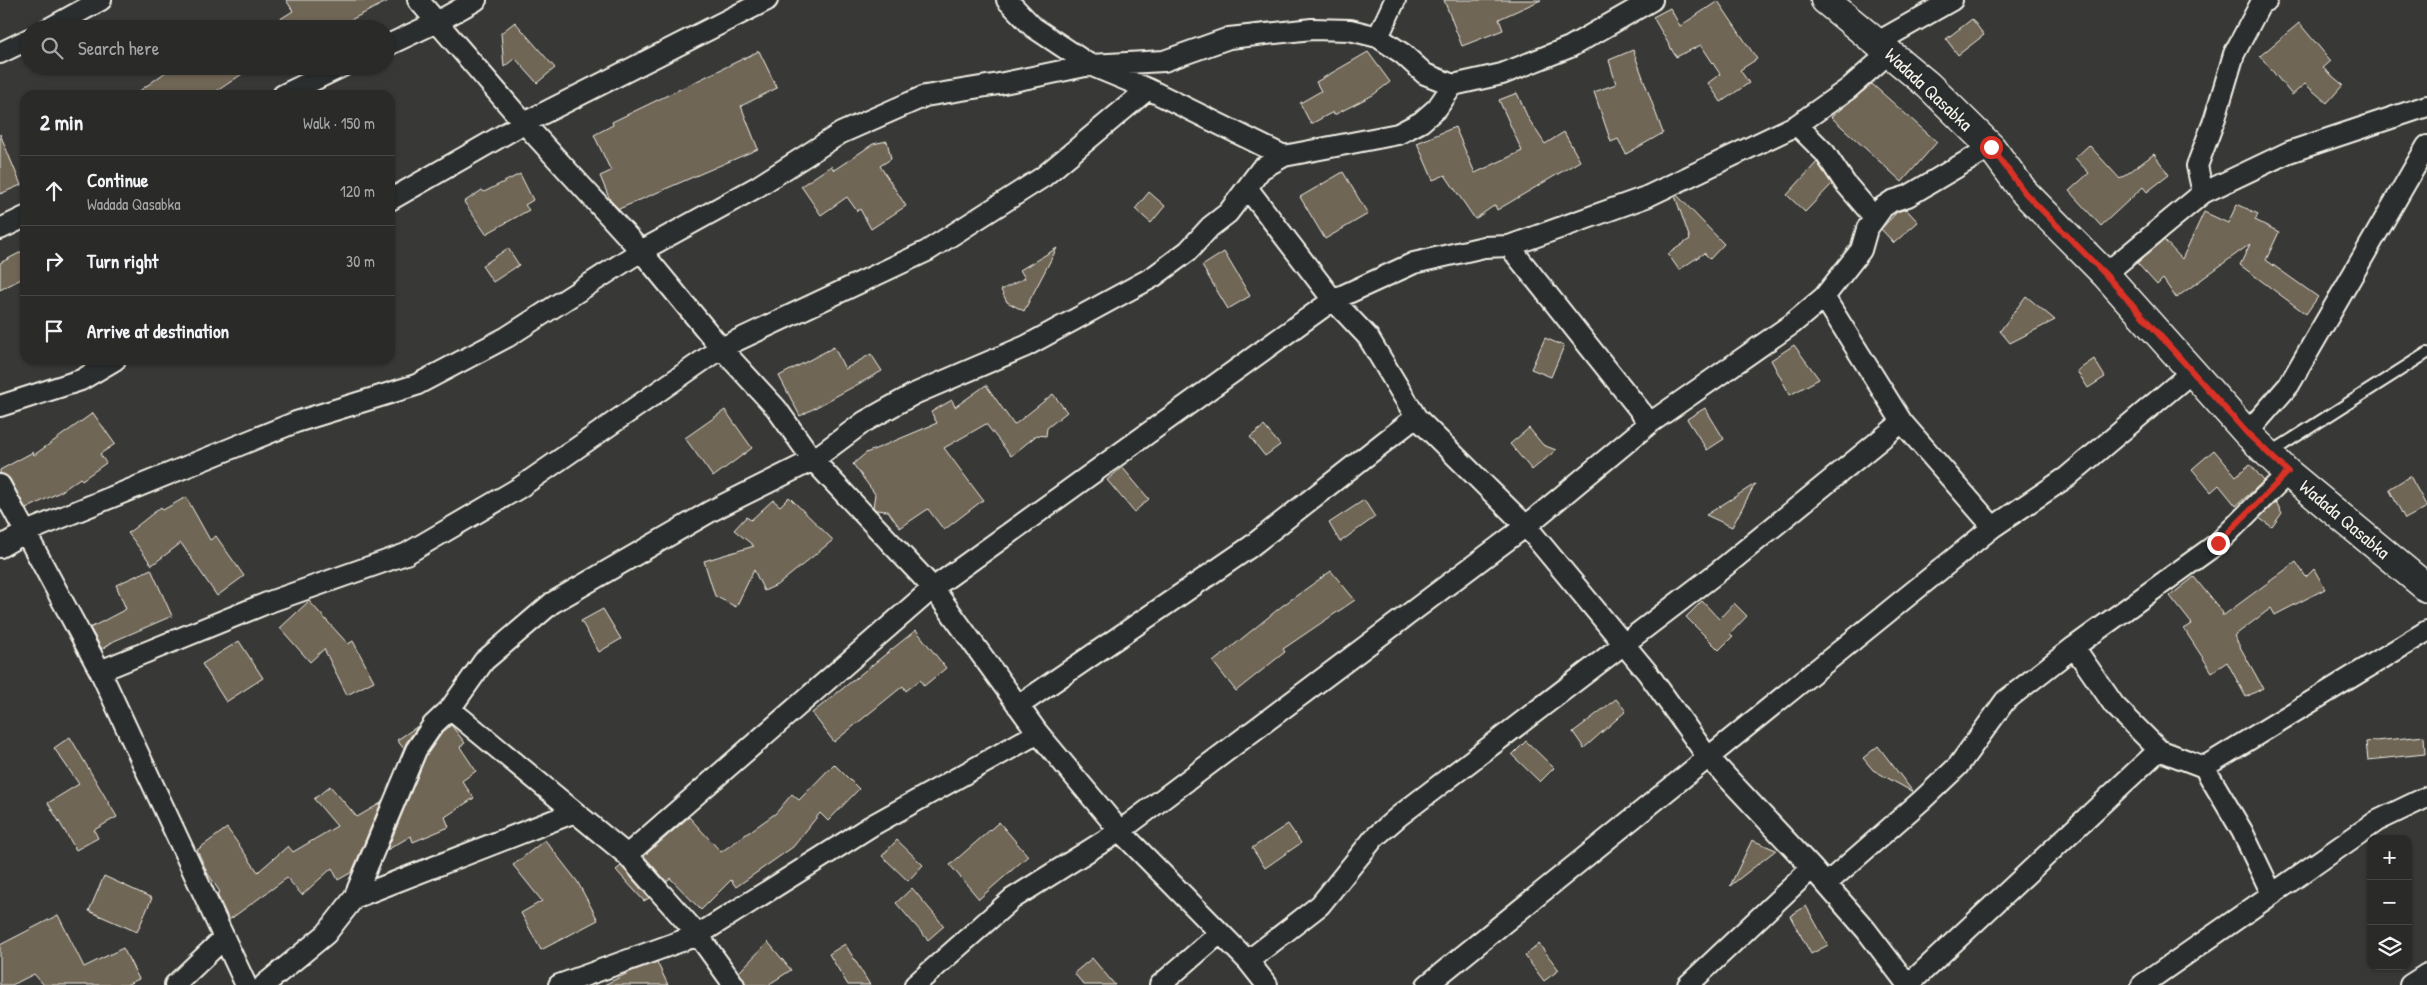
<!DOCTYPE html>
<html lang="en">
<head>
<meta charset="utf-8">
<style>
	body { margin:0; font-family:"Patrick Hand",sans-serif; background:#323230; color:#f1f3f6 }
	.controls { position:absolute; right:15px; bottom:15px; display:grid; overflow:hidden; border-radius:10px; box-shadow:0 1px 4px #0004 }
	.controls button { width:45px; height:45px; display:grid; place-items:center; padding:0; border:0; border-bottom:1px solid #464645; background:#2a2a28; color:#f1f3f6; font:25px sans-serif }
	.stop { position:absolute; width:15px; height:15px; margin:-11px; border:4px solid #d93025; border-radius:50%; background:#fff }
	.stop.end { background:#d93025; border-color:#fff; box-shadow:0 1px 5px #0008 }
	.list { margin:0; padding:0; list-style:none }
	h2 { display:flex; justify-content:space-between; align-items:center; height:65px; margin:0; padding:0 20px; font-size:21px }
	h2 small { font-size:16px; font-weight:400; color:#a5a7a8 }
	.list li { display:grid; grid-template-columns:32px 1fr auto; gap:15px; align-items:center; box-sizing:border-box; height:70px; padding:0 20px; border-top:1px solid #464645 }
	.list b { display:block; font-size:19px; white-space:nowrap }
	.list p { margin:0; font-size:16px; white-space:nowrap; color:#a5a7a8 }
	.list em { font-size:16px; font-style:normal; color:#a5a7a8 }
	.icon { flex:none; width:28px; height:28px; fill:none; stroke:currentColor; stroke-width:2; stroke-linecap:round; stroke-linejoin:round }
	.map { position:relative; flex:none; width:2427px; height:985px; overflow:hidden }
	.search { position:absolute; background:#2a2a28; box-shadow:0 1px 4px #0004; left:20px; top:20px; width:375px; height:55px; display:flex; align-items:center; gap:12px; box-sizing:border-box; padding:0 18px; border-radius:28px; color:#a5a7a8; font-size:19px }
	.panel { position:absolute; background:#2a2a28; box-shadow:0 1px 4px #0004; left:20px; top:90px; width:375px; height:275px; border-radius:15px }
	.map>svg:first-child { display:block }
</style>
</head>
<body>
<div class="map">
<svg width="2427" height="985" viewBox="0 0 2427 985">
	<rect width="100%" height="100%" fill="#383836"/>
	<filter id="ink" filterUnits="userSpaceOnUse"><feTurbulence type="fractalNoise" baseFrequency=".02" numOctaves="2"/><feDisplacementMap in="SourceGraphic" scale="10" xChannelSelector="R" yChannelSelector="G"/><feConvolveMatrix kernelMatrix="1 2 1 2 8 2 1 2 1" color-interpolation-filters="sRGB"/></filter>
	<g filter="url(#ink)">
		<!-- building -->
		<path fill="#6f6657" stroke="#f4f1e8" d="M 286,0 L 390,0 L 333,29 L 264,29 L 293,11 Z
			M 1444,0 L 1541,0 L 1499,19 L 1503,30 L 1462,46 Z
			M 1718,1 L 1757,59 L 1740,70 L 1749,83 L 1721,102 L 1708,83 L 1720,74 L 1701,45 L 1676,57 L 1653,17 L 1670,8 L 1680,26 Z
			M 1972,19 L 1984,35 L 1958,55 L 1946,39 Z
			M 515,22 L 555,68 L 537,83 L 515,58 L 504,67 L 501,33 Z
			M 2299,23 L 2331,61 L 2323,68 L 2343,85 L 2327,103 L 2305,84 L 2292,95 L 2260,56 Z
			M 1633,50 L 1663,133 L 1626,154 L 1618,139 L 1611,142 L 1594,92 L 1616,84 L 1609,60 Z
			M 759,51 L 777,88 L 741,106 L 758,149 L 619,209 L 610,200 L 600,176 L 611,171 L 594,135 L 613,125 L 612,122 Z
			M 1368,52 L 1390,82 L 1373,95 L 1334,115 L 1333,112 L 1311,124 L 1300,103 L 1321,91 L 1316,82 Z
			M 174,66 L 254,66 L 211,95 L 134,95 Z
			M 1872,84 L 1937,142 L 1902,182 L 1831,117 Z
			M 1517,93 L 1528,118 L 1545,144 L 1564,132 L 1580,161 L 1497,210 L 1495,205 L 1475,219 L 1445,175 L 1433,180 L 1417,143 L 1455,127 L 1475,173 L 1522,151 L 1499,100 Z
			M 0,134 L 21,185 L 0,194 Z
			M 887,141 L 891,159 L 880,166 L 906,206 L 871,229 L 860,209 L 857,211 L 847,197 L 821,215 L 801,186 L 831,166 L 834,170 L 873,144 Z
			M 2089,145 L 2120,179 L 2154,154 L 2169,175 L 2147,192 L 2143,187 L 2101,226 L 2069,191 L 2089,173 L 2075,158 Z
			M 1817,162 L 1832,184 L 1805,212 L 1787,195 Z
			M 1343,172 L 1368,214 L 1325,239 L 1300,197 Z
			M 520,174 L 533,200 L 525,205 L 529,210 L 486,234 L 464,202 L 482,190 L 484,192 Z
			M 1149,192 L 1165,206 L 1151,223 L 1135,209 Z
			M 1677,195 L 1724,244 L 1710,259 L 1704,253 L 1679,270 L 1668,254 L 1690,239 L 1675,196 Z
			M 2237,204 L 2258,214 L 2255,220 L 2279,232 L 2266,260 L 2318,297 L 2306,314 L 2240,265 L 2250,244 L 2176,298 L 2163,279 L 2157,285 L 2137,263 L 2164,240 L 2182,259 L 2204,212 L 2228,223 Z
			M 1906,209 L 1918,222 L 1894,243 L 1881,229 L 1897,212 Z
			M 508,248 L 519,265 L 493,282 L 482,266 Z
			M 1057,248 L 1024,311 L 1007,302 L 1001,290 L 1025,278 L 1020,270 Z
			M 25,250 L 25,277 L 0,290 L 0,263 Z
			M 1224,252 L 1250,296 L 1228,309 L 1202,266 Z
			M 2026,296 L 2055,320 L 2010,343 L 2000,331 Z
			M 1545,338 L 1564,346 L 1551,377 L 1531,369 Z
			M 1794,345 L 1819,379 L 1790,395 L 1771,360 Z
			M 834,347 L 845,369 L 871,354 L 882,371 L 800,416 L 779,376 Z
			M 2094,359 L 2105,377 L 2088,388 L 2077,371 Z
			M 986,385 L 1014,425 L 1053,394 L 1067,412 L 1047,428 L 1046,436 L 1037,435 L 1011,456 L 986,424 L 944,448 L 983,500 L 944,530 L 928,509 L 900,528 L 888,511 L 876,510 L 873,507 L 875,494 L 853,464 L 866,453 L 937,423 L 931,412 L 952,400 L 955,407 Z
			M 1705,408 L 1724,439 L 1707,450 L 1687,419 Z
			M 725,410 L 752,448 L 713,477 L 685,438 Z
			M 93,413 L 115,444 L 100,454 L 106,463 L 82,480 L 80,478 L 62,491 L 26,509 L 10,479 L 0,473 L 0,470 L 33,452 L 34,455 Z
			M 1264,426 L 1280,445 L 1265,456 L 1250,437 Z
			M 1529,428 L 1543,445 L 1556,450 L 1532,470 L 1510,444 Z
			M 2214,450 L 2236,476 L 2250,464 L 2264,481 L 2236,506 L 2219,485 L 2211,492 L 2192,469 Z
			M 1122,467 L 1149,499 L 1134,512 L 1107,480 Z
			M 2410,476 L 2427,507 L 2405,519 L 2389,489 Z
			M 1755,484 L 1732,527 L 1706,515 Z
			M 186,497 L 210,540 L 216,536 L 244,576 L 217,596 L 181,543 L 152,565 L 128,533 L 161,507 L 163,510 Z
			M 789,497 L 833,540 L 779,584 L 764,591 L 754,570 L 736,607 L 715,596 L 704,561 L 754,546 L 734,530 L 746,517 L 751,520 L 773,500 L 780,506 Z
			M 1364,500 L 1375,517 L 1340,542 L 1329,523 Z
			M 2276,502 L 2282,513 L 2272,527 L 2259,518 Z
			M 2296,562 L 2306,577 L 2314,569 L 2325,589 L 2275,615 L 2271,608 L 2234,636 L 2263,688 L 2246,697 L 2227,662 L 2212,672 L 2184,629 L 2192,624 L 2170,596 L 2194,577 L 2223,613 L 2222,615 L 2224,615 Z
			M 151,569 L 172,616 L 114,641 L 102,649 L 90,628 L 126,609 L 116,585 Z
			M 1331,571 L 1355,600 L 1283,649 L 1285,652 L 1236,691 L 1213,662 L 1282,606 Z
			M 309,601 L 348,644 L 353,641 L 374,681 L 347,695 L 324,649 L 310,662 L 280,628 Z
			M 1702,601 L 1719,619 L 1734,603 L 1747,616 L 1730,634 L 1733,636 L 1719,650 L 1686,617 Z
			M 603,609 L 621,639 L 599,652 L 581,621 Z
			M 916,630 L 946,668 L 924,686 L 920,680 L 906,691 L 903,686 L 834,742 L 812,713 Z
			M 239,641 L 263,678 L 226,702 L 202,664 Z
			M 1616,699 L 1626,711 L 1584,748 L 1573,732 Z
			M 451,725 L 465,743 L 460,747 L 476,771 L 462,781 L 474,798 L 445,817 L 449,827 L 413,842 L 411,836 L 387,850 L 426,756 L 442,733 Z
			M 418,726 L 406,743 L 404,749 L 397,740 Z
			M 2424,736 L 2425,754 L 2368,760 L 2366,742 Z
			M 70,737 L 117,817 L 94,830 L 98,838 L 76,850 L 48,803 L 79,784 L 54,748 Z
			M 1526,741 L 1554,768 L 1540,782 L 1512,755 Z
			M 1878,746 L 1913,792 L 1873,770 L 1863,758 Z
			M 834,764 L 859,789 L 828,821 L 820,813 L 793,847 L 736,887 L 731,880 L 701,910 L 670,878 L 667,882 L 644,856 L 689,817 L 721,852 L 776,813 L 792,794 L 799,800 Z
			M 330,786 L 357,817 L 381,803 L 352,872 L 338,880 L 332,868 L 302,895 L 287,878 L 229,920 L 217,894 L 220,892 L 208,874 L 197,850 L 227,828 L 258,872 L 288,846 L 293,852 L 337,826 L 314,799 Z
			M 999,822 L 1028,856 L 979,899 L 950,865 Z
			M 1288,824 L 1301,843 L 1265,868 L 1252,848 Z
			M 545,840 L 577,881 L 598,920 L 541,950 L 521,913 L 542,901 L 513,865 Z
			M 897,840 L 923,865 L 908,881 L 882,856 Z
			M 1752,840 L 1776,850 L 1730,886 Z
			M 621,866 L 649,898 L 644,901 L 616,870 Z
			M 104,876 L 152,898 L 137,932 L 89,911 Z
			M 912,888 L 944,926 L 928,940 L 896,903 Z
			M 1806,906 L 1828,945 L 1811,954 L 1790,916 Z
			M 58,915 L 84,967 L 123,948 L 139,979 L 126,985 L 44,985 L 34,974 L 12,985 L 0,985 L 0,945 Z
			M 768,942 L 791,970 L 768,985 L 746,985 L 739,972 Z
			M 845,944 L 870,985 L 848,985 L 829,954 Z
			M 1539,944 L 1559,970 L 1544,981 L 1525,956 Z
			M 1092,958 L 1115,985 L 1084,985 L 1074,973 Z
			M 657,962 L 668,985 L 604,985 L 632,971 Z"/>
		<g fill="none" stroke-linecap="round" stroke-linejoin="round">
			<!-- lane casing -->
			<g stroke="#f4f1e8" stroke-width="14">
				<path id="lane" d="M 2270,453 L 2427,353"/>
			</g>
			<!-- street casing -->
			<g stroke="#f4f1e8" stroke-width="24">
				<path id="street" d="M 418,0 L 524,123 L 641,251 L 721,348 L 776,408 L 813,460 L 933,588 L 1038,733 L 1120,831 L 1248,961 L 1267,985
					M 1007,0 L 1033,27 L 1090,65 L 1164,61 L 1229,38 L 1312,29 L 1350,30 L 1378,37 L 1403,54 L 1425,74 L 1453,85 L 1502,74 L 1570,47 L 1652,0
					M 48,29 L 101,0
					M 1378,37 L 1395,0
					M 1878,42 L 1952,0
					M 386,46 L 437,22 L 476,0
					M 0,53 L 29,39
					M 283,95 L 343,66
					M 1797,125 L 1825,153 L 1845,183 L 1874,217
					M 1248,189 L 1333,300 L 1414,263 L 1484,247 L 1509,246 L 1646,197 L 1797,125 L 1848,89 L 1890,52
					M 2203,193 L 2197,166 L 2215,118 L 2234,54 L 2261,3 L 2267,0
					M 390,200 L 524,123 L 767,0
					M 0,229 L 25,217
					M 1509,246 L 1650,423
					M 2105,274 L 2203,193 L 2289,152 L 2427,106
					M 1824,297 L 1902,422 L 1993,527
					M 0,406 L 81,380 L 115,360
					M 2247,433 L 2289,385 L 2427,146
					M 0,485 L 100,671 L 246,985
					M 0,547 L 26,532 L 296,422 L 416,385 L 507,337 L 641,251 L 757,187 L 841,133 L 925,96 L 999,84 L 1090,65 L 1148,89 L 1284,156
					M 2074,647 L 2114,705 L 2159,750 L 2204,767 L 2242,831 L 2272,894
					M 100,671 L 272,601 L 406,554 L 519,488 L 721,348 L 927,251 L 1043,177 L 1148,89
					M 1018,706 L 1250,547 L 1416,417 L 1526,526 L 1647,672 L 1707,756 L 1812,868 L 1866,930 L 1908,985
					M 450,709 L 627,855 L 698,935 L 734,985
					M 2204,767 L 2427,631
					M 627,855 L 933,588 L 1333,300 L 1368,337 L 1416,417
					M 1826,884 L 1922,800 L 1958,766 L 2005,701 L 2074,647 L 2218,543 L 2288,473
					M 354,898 L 575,812
					M 1248,961 L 1320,905 L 1374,838 L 1399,816 L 1718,572 L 1902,422
					M 175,985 L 224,938
					M 264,985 L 326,934 L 354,898 L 416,750 L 433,725 L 450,709 L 484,661 L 552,603 L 711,511 L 813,460 L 864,422 L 914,394 L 1026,346 L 1153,277 L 1188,251 L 1210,227 L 1228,213 L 1261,169 L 1284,156 L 1398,134 L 1421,122 L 1437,108 L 1453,85
					M 559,985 L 698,935 L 871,826 L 1038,733
					M 915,985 L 1012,899 L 1120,831 L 1526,526 L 1650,423 L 1792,324 L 1824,297 L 1861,250 L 1867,229 L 1883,207 L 1892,201 L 1908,196 L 1991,147
					M 1160,985 L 1220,933
					M 1427,985 L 1993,527 L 2067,477 L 2193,371
					M 1688,985 L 1812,868
					M 1908,985 L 2159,750
					M 2142,985 L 2377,821 L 2427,797
					M 2410,985 L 2427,974"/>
			</g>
			<!-- secondary casing -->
			<g stroke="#f4f1e8" stroke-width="31">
				<path id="secondary" d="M 1825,0 L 1928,85 L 1991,147 L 2025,193 L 2105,274 L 2247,433 L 2288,473 L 2427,588"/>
			</g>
			<!-- lane -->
			<use href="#lane" stroke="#2a2d2e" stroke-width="10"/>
			<!-- street -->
			<use href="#street" stroke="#2a2d2e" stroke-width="20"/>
			<!-- secondary -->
			<use href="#secondary" stroke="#2a2d2e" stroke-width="28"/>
		</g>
	</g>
	<g fill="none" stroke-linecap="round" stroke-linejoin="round" filter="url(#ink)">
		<!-- route -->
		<path stroke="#d93025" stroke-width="6" d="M 1991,147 L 2025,193 L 2105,274 L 2247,433 L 2288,472 L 2218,543"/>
	</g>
	<g text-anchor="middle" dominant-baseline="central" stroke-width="4" stroke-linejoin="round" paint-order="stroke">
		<!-- street labels -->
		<g font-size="19" fill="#f4f1e8" stroke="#2a2d2e">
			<text transform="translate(1929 89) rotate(43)">Wadada Qasabka</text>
			<text transform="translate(2345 519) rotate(40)">Wadada Qasabka</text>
		</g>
	</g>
</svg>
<div class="controls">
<button>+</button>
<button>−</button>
<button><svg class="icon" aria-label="layers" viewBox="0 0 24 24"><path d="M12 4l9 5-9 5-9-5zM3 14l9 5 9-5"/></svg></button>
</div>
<div class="stop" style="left:1991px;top:147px"></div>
<div class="stop end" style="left:2218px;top:543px"></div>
<div class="search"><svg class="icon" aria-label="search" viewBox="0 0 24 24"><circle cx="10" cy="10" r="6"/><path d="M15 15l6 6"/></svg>Search here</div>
<section class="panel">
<h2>2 min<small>Walk · 150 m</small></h2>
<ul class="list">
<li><svg class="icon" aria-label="ahead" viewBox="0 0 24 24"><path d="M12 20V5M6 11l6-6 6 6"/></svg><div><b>Continue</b><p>Wadada Qasabka</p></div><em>120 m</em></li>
<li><svg class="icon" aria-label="right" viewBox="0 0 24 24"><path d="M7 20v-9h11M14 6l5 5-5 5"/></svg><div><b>Turn right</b></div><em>30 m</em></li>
<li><svg class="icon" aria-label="arrive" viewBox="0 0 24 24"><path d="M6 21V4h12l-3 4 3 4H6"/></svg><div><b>Arrive at destination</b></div></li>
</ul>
</section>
</div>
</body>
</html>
